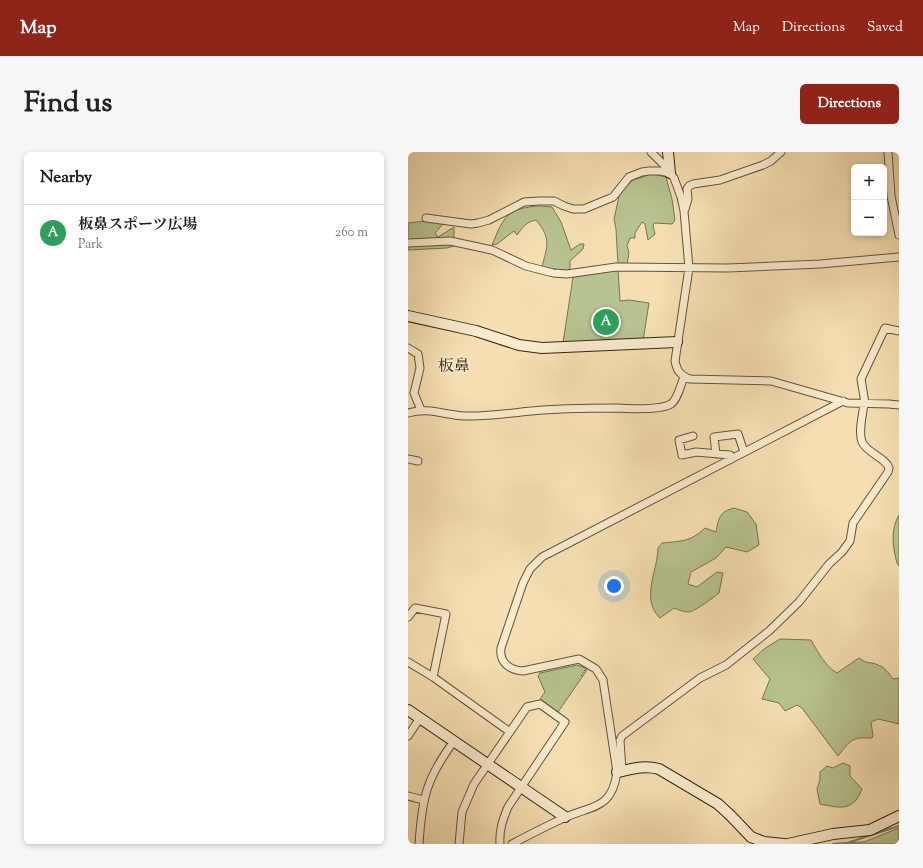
<!DOCTYPE html>
<html lang="en">
<head>
<meta charset="utf-8">
<style>
	body { margin:0; font-family:"Sorts Mill Goudy","Noto Serif JP",serif; background:#f6f6f6; color:#202124 }
	.controls { position:absolute; right:12px; top:12px; display:grid; overflow:hidden; border-radius:6px; box-shadow:0 2px 6px #0003 }
	.controls button { width:36px; height:36px; display:grid; place-items:center; padding:0; border:0; border-bottom:1px solid #e0e0e0; background:#fff; color:#202124; font:20px sans-serif }
	.you { position:absolute; left:206px; top:434px; width:14px; height:14px; margin:-10px; border:3px solid #fff; border-radius:50%; background:#1a73e8; box-shadow:0 0 0 6px #1a73e833 }
	.badge { display:grid; place-items:center; width:26px; height:26px; border-radius:50%; background:#8f2418; color:#fff; font-size:13px; font-weight:700 }
	.pin { position:absolute; translate:-50% -50%; border:2px solid #fff; box-shadow:0 1px 4px #0006 }
	.list { margin:0; padding:0; list-style:none }
	h2 { display:flex; justify-content:space-between; align-items:center; height:52px; margin:0; padding:0 16px; font-size:17px }
	h2 small { font-size:13px; font-weight:400; color:#757577 }
	.list li { display:grid; grid-template-columns:26px 1fr auto; gap:12px; align-items:center; box-sizing:border-box; height:56px; padding:0 16px; border-top:1px solid #e0e0e0 }
	.list b { display:block; font-size:15px; white-space:nowrap }
	.list p { margin:0; font-size:13px; white-space:nowrap; color:#757577 }
	.list em { font-size:13px; font-style:normal; color:#757577 }
	.map { position:relative; flex:none; width:491px; height:692px; overflow:hidden; border-radius:6px }
	header { display:flex; align-items:center; gap:24px; box-sizing:border-box; height:56px; padding:0 20px; background:#8f2418; color:#fff }
	header strong { font-size:19px }
	nav { display:flex; gap:22px; margin-inline-start:auto; font-size:14px }
	.intro { display:flex; align-items:center; justify-content:space-between; box-sizing:border-box; height:96px; padding:0 24px }
	h1 { margin:0; font-size:28px }
	.button { padding:10px 18px; border-radius:6px; background:#8f2418; color:#fff; font-size:14px; font-weight:700 }
	main { display:flex; gap:24px; padding:0 24px }
	aside { flex:1; background:#fff; border-radius:6px; box-shadow:0 2px 6px #0003 }
	.map>svg:first-child { display:block }
</style>
</head>
<body>
<header>
<strong>Map</strong>
<nav><a>Map</a><a>Directions</a><a>Saved</a></nav>
</header>
<div class="intro"><h1>Find us</h1><a class="button">Directions</a></div>
<main>
<aside>
<h2>Nearby<small></small></h2>
<ul class="list">
<li><span class="badge" style="background:#2e9e5b">A</span><div><b>板鼻スポーツ広場</b><p>Park</p></div><em>260 m</em></li>
</ul>
</aside>
<div class="map">
<svg width="491" height="692" viewBox="0 0 491 692">
	<rect width="100%" height="100%" fill="#f5dfb2"/>
	<filter id="stains"><feTurbulence type="fractalNoise" baseFrequency=".005" numOctaves="4"/><feColorMatrix values="0 0 0 0 .2 0 0 0 0 .09 0 0 0 0 .02 0 0 0 .5 -.17"/></filter>
	<radialGradient id="worn" r=".72"><stop offset=".6" stop-color="#630" stop-opacity="0"/><stop offset="1" stop-color="#630" stop-opacity=".3"/></radialGradient>
	<!-- green -->
	<path fill="#b7c390" stroke="#767451" d="M 244,22 L 258,25 L 264,47 L 267,68 L 264,72 L 246,71 L 245,74 L 247,82 L 240,88 L 237,72 L 234,70 L 227,81 L 227,86 L 222,86 L 219,94 L 221,100 L 219,113 L 210,113 L 208,77 L 206,67 L 212,40 L 225,28 Z
		M 132,54 L 144,55 L 153,70 L 163,98 L 172,92 L 176,92 L 175,97 L 162,109 L 162,117 L 157,119 L 134,115 C 139,94 144,87 128,68 C 118,70 115,75 109,83 L 106,79 L 89,92 L 84,93 C 96,64 99,56 132,54 Z
		M 19,69 L 35,72 L 27,81 L 30,85 L 46,75 L 46,85 L 43,91 L 49,93 L 39,96 L 0,98 L 0,71 Z
		M 210,117 L 212,149 L 221,148 L 241,151 L 235,189 L 155,191 L 165,125 Z
		M 326,356 L 339,360 L 348,372 L 351,393 L 339,400 L 318,395 L 308,406 L 283,420 L 280,432 L 289,435 L 309,420 L 315,421 L 311,441 C 306,445 286,460 281,460 C 276,460 271,458 266,456 L 252,466 C 232,447 250,418 250,396 L 254,391 C 274,389 282,390 297,376 L 308,380 C 311,366 311,360 326,356 Z
		M 491,363 L 491,414 L 489,411 C 485,395 482,379 491,363 Z
		M 372,487 L 403,488 C 410,500 417,514 429,521 L 451,506 C 460,513 462,509 470,513 C 477,515 481,522 485,527 L 491,526 L 491,572 L 470,567 L 463,570 L 465,584 L 464,586 C 443,585 443,588 430,604 L 394,556 L 389,553 L 377,559 L 371,551 L 354,547 L 362,527 L 345,507 L 356,497 Z
		M 169,513 L 175,515 L 179,518 L 150,560 L 132,547 L 137,540 L 130,524 L 132,521 Z
		M 435,611 L 442,614 L 442,624 L 454,637 C 445,660 433,656 412,652 L 409,637 L 412,628 L 412,620 L 419,614 L 425,616 Z
		M 491,676 L 491,692 L 424,692 L 429,691 L 456,690 Z"/>
	<g fill="none" stroke-linecap="round" stroke-linejoin="round">
		<!-- stream -->
		<path stroke="#757f73" stroke-width="2" d="M 436,692 L 491,674"/>
		<!-- street casing -->
		<g stroke="#66543a" stroke-width="9">
			<path id="street" d="M 243,0 L 257,14 L 266,26 L 273,45 L 276,59 L 281,116 L 267,209 C 269,219 272,223 282,227 L 363,229 L 440,251 L 481,252 L 491,253
				M 480,0 L 483,44 L 491,83
				M 277,57 L 280,47 L 279,37 L 281,34 L 285,32 L 312,28 L 355,13 L 363,9 L 373,0
				M 18,66 L 63,72 L 70,71 L 81,68 L 116,50 L 131,49 L 146,49 L 156,54 L 165,57 L 176,57 L 205,45 L 221,25 L 234,20 L 241,19 L 252,19 L 262,21
				M 0,91 L 42,89 L 84,98 L 118,114 L 145,121 L 159,122 L 208,115 L 320,116 L 412,112 L 491,105
				M 0,196 L 10,202 L 12,216 L 6,241 L 13,258
				M 457,251 L 453,227 L 477,176 L 491,179
				M 0,261 C 22,255 35,263 57,264 C 79,265 101,261 124,259 C 152,256 180,256 209,256 C 220,257 254,258 263,252 C 270,247 273,232 276,225
				M 285,284 L 271,288 L 274,303 L 288,300 L 322,303 L 325,306
				M 308,302 L 306,285 L 330,282 L 336,300
				M 0,307 L 10,309
				M 0,465 L 7,456 L 38,462 L 25,525
				M 0,510 L 25,525 L 102,580
				M 0,584 L 12,566
				M 214,619 L 212,588 L 214,584 L 292,526 L 318,513 L 361,479 L 391,450 L 421,412 L 434,400 L 442,389 L 445,371 L 480,320 L 481,316 C 478,306 459,301 454,290 C 450,279 455,263 456,251
				M 0,644 L 15,648
				M 11,692 C 14,646 18,627 46,589
				M 51,692 L 54,660 L 66,632 L 119,555 L 132,552 L 157,570 L 100,655 C 95,667 91,678 92,692
				M 104,692 C 121,683 138,674 156,666 C 184,653 204,658 209,620 L 195,528 L 188,517 L 171,507 L 115,519 C 102,518 91,511 93,496 L 115,431 L 122,417 L 134,405 L 435,249"/>
		</g>
		<!-- secondary casing -->
		<g stroke="#362512" stroke-width="12">
			<path id="secondary" d="M 260,0 L 262,21
				M 0,164 L 68,179 L 111,193 L 134,196 L 269,190
				M 0,558 L 157,665
				M 209,620 C 224,617 236,613 251,617 L 310,652 L 323,664 L 343,685 L 356,690 L 376,692
				M 380,692 L 425,682 L 462,678 L 491,664"/>
		</g>
		<!-- path -->
		<path stroke="#362512" stroke-width="1" stroke-dasharray="1 2" stroke-linecap="butt" d="M 173,524 L 177,518"/>
		<!-- street -->
		<use href="#street" stroke="#f8eacd" stroke-width="7"/>
		<!-- secondary -->
		<use href="#secondary" stroke="#f8eacd" stroke-width="10"/>
	</g>
	<g text-anchor="middle" dominant-baseline="central" stroke-width="3" stroke-linejoin="round" paint-order="stroke">
		<!-- quarter labels -->
		<g font-size="16" fill="#362512" stroke="#f8eacd">
			<text x="46" y="215">板鼻</text>
		</g>
	</g>
	<rect width="100%" height="100%" filter="url(#stains)"/>
	<rect width="100%" height="100%" fill="url(#worn)"/>
</svg>
<div class="controls">
<button>+</button>
<button>−</button>
</div>
<div class="you"></div>
<div class="pin badge" style="left:198px;top:170px;background:#2e9e5b">A</div>
</div>
</main>
</body>
</html>
